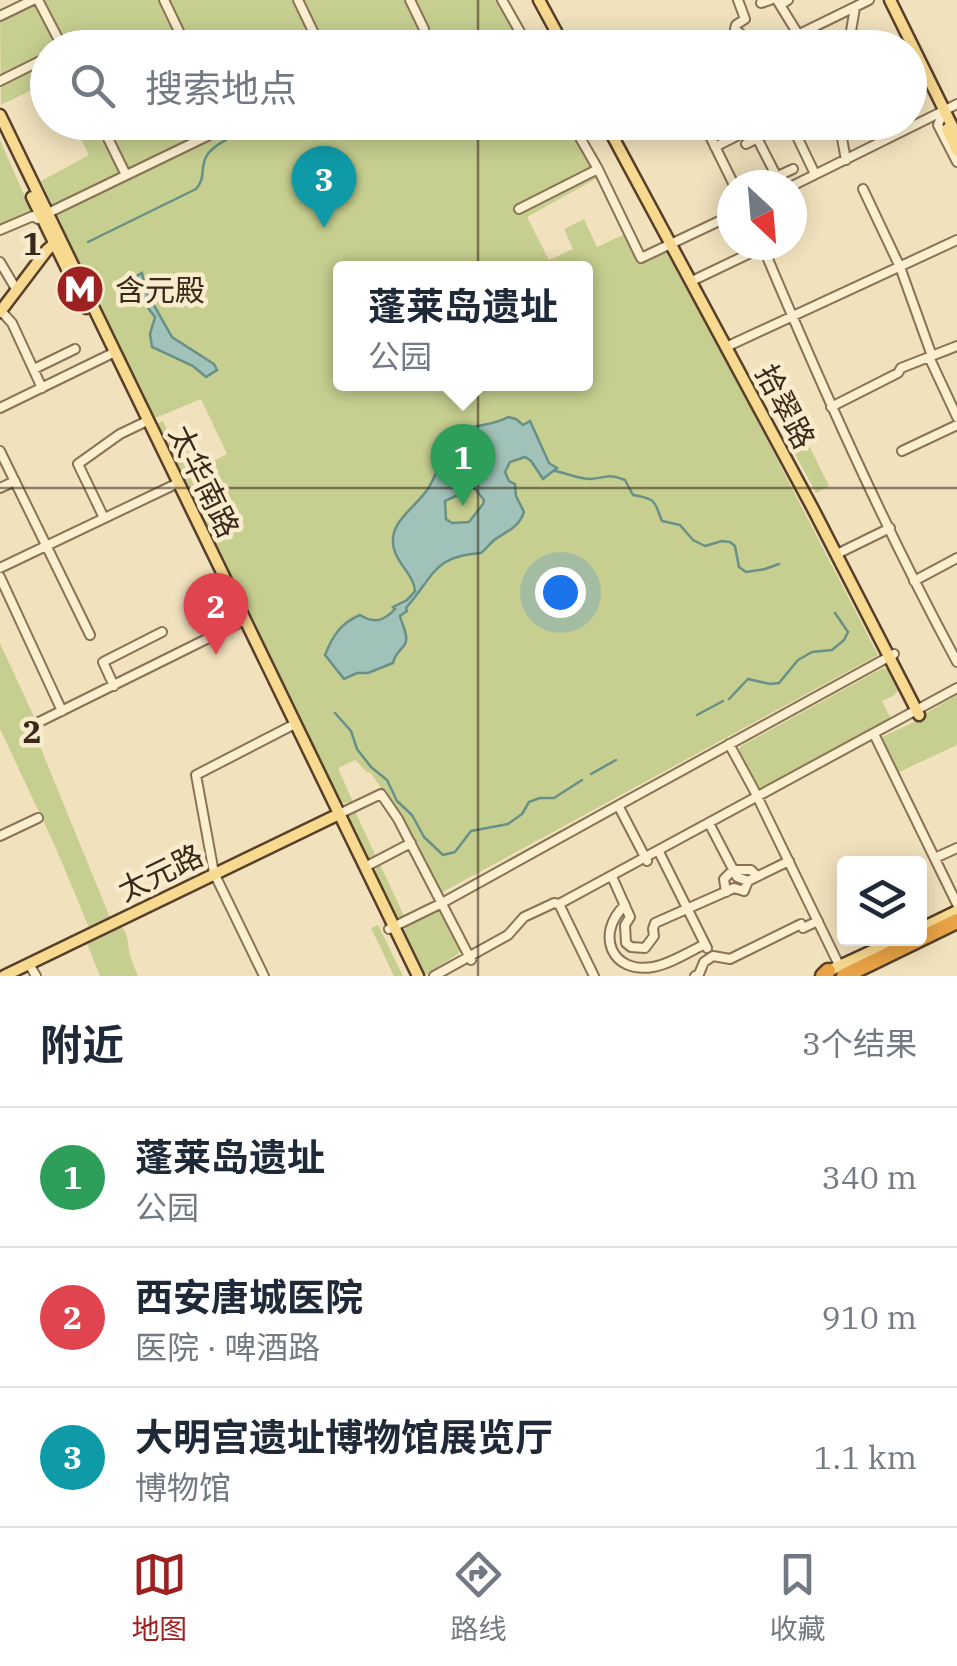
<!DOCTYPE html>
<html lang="zh">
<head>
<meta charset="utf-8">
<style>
	body { margin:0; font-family:"IBM Plex Serif","Noto Sans SC",serif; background:#f6f6f7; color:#1f2937 }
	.controls { position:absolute; right:30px; bottom:30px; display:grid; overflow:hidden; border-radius:10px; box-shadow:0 5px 25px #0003 }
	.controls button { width:90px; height:90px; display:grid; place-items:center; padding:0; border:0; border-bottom:2px solid #e0e1e3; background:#fff; color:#1f2937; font:50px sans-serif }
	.compass { position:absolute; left:717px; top:170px; width:90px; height:90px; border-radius:50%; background:#fff; box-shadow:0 5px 25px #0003; rotate:154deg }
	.you { position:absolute; left:560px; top:592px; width:35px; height:35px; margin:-25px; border:8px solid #fff; border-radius:50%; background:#1a73e8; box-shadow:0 0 0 15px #1a73e833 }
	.badge { display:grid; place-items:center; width:65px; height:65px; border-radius:50%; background:#9d2120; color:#fff; font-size:32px; font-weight:700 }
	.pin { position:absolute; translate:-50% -82px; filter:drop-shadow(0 2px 5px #0008) }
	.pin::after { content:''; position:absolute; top:52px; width:35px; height:30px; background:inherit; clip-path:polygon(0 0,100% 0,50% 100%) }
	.popup { position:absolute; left:333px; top:261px; width:260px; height:130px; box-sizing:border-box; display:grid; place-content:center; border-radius:10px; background:#fff; filter:drop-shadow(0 2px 8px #0005); font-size:32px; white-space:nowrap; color:#747a83 }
	.popup b { font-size:38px; color:#1f2937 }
	.popup::after { content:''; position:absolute; left:50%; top:100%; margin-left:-20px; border:20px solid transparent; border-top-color:#fff }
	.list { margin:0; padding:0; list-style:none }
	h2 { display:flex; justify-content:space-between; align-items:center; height:130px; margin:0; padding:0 40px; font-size:42px }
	h2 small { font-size:32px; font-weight:400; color:#747a83 }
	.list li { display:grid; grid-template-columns:65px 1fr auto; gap:30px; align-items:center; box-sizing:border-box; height:140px; padding:0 40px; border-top:2px solid #e0e1e3 }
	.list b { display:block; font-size:38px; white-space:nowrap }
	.list p { margin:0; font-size:32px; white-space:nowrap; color:#747a83 }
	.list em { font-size:32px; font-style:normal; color:#747a83 }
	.icon { flex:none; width:55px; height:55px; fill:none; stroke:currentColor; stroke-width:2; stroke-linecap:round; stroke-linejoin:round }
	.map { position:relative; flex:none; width:957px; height:976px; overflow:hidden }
	.search { position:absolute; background:#fff; box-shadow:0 5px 25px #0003; left:30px; right:30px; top:30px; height:110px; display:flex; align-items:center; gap:25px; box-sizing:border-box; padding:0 35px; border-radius:55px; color:#747a83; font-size:38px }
	.sheet { height:550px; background:#fff }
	nav { display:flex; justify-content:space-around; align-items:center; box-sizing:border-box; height:140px; border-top:2px solid #e0e1e3; background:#fff; font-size:28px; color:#747a83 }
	nav a { display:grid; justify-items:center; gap:5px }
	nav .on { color:#9d2120 }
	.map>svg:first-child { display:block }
</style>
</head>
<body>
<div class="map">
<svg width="957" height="976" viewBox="0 0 957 976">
	<rect width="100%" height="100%" fill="#f1e2bd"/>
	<!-- green -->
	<path fill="#c7cf90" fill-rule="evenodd" d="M 31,0 L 502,0 L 528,47 L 48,48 L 47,69 L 42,72 L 46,83 L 1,105 L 0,15 Z
		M 73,123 L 569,123 L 601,176 L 527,217 L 549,260 L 573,249 L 564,229 L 584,219 L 597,247 L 629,232 L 640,255 L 664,245 L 725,358 L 878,655 L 441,893 L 398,812 L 370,772 L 368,773 L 355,760 L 338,768 L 353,802 L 342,803 L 322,767 L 156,424 L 163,421 L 171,438 L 175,441 L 182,440 L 198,469 L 227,454 L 201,399 L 153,419 L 41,181 L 89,155 ZM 340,268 L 586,268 L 586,384 L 340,384 Z
		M 0,140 L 33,215 L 0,229 Z
		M 800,427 L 829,486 L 816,493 L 785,435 Z
		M 0,643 L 35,719 L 33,729 L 111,920 C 126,928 127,933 129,950 C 130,958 135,968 138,976 L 100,976 L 87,944 L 90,930 L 55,846 L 0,729 Z
		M 883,668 L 888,670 L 898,691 L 893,696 L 882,701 L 891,719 L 762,791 L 756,787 L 739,750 L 741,746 Z
		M 957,695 L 957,745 L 897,773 L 880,738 L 916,721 L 916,719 Z
		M 354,809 L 377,859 L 375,860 L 367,857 L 346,816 L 349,810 Z
		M 379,862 L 404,916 L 401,918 L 396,916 L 374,872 Z
		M 436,911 L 443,914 L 460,949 L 458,954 L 427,974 L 423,972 L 404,932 L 406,926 Z
		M 378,925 L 403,976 L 394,976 L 371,928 Z"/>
	<!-- water -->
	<path fill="#a1c2b8" stroke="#689086" stroke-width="2.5" fill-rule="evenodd" d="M 142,273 L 146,291 L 172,337 L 214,364 L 217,370 L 206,377 L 193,366 L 152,347 L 150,334 L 155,317 L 145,304 L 133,278 Z
		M 508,417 L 516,419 L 523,425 L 530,421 L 549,463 L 557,468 L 543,479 L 531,461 L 525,457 L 510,462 L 505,472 L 509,481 L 515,484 L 516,496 L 524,512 C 518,529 506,531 493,541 C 489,545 486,549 481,553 C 433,556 435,575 406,608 L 407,611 L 400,616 C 402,625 409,636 405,644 C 400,652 395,653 393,663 L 368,673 L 357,673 L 344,679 L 325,655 C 333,635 341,623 360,615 C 374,624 384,621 395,609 L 393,607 L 407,600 L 415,591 C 414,575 398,565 394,549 C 387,523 414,509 427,490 C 438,474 436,463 454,453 L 452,439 C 469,421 488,429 508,417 ZM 472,488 L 475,489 L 484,500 L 483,504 L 469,522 L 452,523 L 446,519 L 445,501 Z"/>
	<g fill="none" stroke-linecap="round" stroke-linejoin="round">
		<!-- stream -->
		<path stroke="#689086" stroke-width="2.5" d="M 88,242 L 196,189 C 206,178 200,169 206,157 C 213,142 248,130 264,122
			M 555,471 C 566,473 579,479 590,479 C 606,478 608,473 625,480 L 633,495 C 657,499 654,501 662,521 L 680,525 L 693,540 L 705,546 L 722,541 L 730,542 L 735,546 L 739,567 L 746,572 L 765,569 L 779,564
			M 729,699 L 748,679 L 770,684 L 779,683 L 798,660 L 812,652 L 832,650 L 844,640 L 848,632 L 835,613
			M 335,713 L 351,731 L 357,749 L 371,767 L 387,780 L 397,801 L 412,815 L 424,837 L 443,855 L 455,852 L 471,831 L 508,824 L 522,814 L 529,802 L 540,798 L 554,798 L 582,780
			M 697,715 L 723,701
			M 591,774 L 616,760"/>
		<!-- minor casing -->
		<g stroke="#8a7255" stroke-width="12">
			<path id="minor" d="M 38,0 L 63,48
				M 164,0 L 187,48
				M 298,0 L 321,48
				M 410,0 L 424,29
				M 502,0 L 529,48
				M 738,0 L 745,19 L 736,25 L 735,29 L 757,48
				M 777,0 L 798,34
				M 785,2 L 788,0
				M 761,3 L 770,0
				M 0,16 L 33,0
				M 771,48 L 869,0
				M 848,48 L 855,8
				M 0,81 L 48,57
				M 941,118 L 938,125 L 957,162
				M 100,122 L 126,175
				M 571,122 L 598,169 L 641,258 L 732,215
				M 703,122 L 734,185
				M 790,122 L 815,174
				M 839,122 L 846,160
				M 757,138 L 781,185
				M 746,144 L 771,131
				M 715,147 L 764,122
				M 763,183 L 793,169
				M 792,186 L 957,104
				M 863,189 L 900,267 L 932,356
				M 519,209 L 598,169
				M 48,213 L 226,127
				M 0,230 L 33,216 L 38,219 L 42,217
				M 762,245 C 822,387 884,527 957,662
				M 0,262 L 16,289
				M 696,279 L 763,247
				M 1,311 L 12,323 L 42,388
				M 726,347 L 957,240
				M 929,357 L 957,417
				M 34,369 L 75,349
				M 831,407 L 898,373 L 901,368 L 957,346
				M 0,408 L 115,352
				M 0,451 L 90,635
				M 902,451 L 957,425
				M 0,488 L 15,481
				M 104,518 L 78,464 L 120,434 L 143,423
				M 841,552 L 890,528
				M 0,568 L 178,483
				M 0,577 L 62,711
				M 914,581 L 957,558
				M 114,686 L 103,662 L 162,632
				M 33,725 L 245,620
				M 874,734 L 957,904
				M 729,744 L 754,790 L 839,965
				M 619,805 L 894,654
				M 620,809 L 647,861
				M 339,814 L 381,794 L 398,819 L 471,960
				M 711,827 L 737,877 L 748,881
				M 0,836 L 38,818
				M 660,854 L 707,948
				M 935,858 L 957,848
				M 365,867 L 411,843
				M 613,879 L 630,917 L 625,925 L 626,943 L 631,947 L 645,948 L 654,936 L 653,929 L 655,923 L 734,888 L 744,891 L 748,881 L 789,861
				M 726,892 L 724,879 L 733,870 L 751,870 L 757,876
				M 559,904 L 594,976
				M 625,905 C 595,934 611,974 653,967 C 670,964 689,952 705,944
				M 389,929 L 442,903 L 619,805 L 620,809
				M 29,964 L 36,976
				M 264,976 L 214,873 L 196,775 L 291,726
				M 434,976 L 508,935 L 524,917 L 554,903 L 559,904 L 957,688
				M 695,976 L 699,974 L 704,962 L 713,956 L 730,959 L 801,924 L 803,928 L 818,921"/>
		</g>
		<!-- major casing -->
		<g stroke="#573f2a" stroke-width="15">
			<path id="major" d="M 539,0 L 565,48
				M 890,0 L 957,136
				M 0,115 L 418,976
				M 605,122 L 812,507 L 919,715
				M 947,129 L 957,151
				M 32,197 L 86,308
				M 0,312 L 47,250 L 55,243
				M 920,929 L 957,911
				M 824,973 L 900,938
				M 4,976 L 339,814"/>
		</g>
		<!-- highway casing -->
		<g stroke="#573f2a" stroke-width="19">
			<path id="highway" d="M 823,976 L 828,971
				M 844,976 L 957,921"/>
		</g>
		<!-- minor -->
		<use href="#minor" stroke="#fbefd0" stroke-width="8"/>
		<!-- major -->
		<use href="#major" stroke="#f8d990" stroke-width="10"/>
		<!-- highway -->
		<use href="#highway" stroke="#e8a345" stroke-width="14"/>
	</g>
	<!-- grid -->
	<path fill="none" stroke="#38291b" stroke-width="2.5" stroke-opacity="0.55" d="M 478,0 L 478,48M 478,122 L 478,976M 0,488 L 957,488"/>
	<!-- icons -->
	<defs>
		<g id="metro-disc" transform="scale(2.5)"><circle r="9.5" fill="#9d2120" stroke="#f8eccd"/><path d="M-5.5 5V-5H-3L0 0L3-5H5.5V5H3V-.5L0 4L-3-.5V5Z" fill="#fff"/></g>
	</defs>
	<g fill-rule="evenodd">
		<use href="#metro-disc" x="80" y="289"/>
	</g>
	<g text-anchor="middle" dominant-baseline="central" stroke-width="9" stroke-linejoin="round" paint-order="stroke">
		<!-- poi labels -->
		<g font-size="30" fill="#38291b" stroke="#f8eccd" text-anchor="start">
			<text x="115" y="289">含元殿</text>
		</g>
		<!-- street labels -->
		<g font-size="30" fill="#38291b" stroke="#f8eccd">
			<text transform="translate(786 406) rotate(62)">拾翠路</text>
			<text transform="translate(205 481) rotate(64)">太华南路</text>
			<text transform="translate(160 872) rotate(-26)">太元路</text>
		</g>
	</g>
	<g font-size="32" text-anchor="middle" font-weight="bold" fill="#38291b" stroke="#f8eccd" stroke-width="9" stroke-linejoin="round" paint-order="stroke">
		<text x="32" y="255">1</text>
		<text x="32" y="743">2</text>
	</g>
</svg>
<div class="controls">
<button><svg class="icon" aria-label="layers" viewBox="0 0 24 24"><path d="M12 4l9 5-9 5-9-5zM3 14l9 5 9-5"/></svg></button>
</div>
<svg class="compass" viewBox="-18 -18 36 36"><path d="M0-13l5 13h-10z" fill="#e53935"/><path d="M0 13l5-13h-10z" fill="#747a83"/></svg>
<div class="you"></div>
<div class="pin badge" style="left:463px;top:506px;background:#2e9e5b">1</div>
<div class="popup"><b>蓬莱岛遗址</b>公园</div>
<div class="pin badge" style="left:216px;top:655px;background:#e0444e">2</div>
<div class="pin badge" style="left:324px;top:228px;background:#0f9aa8">3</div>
<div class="search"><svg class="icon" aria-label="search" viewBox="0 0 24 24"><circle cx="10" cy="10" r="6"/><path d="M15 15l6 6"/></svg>搜索地点</div>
</div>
<section class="sheet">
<h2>附近<small>3个结果</small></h2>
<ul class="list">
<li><span class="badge" style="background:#2e9e5b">1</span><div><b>蓬莱岛遗址</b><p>公园</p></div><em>340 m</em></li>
<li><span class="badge" style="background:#e0444e">2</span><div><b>西安唐城医院</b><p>医院 · 啤酒路</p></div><em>910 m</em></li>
<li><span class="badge" style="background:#0f9aa8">3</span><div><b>大明宫遗址博物馆展览厅</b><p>博物馆</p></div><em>1.1 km</em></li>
</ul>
</section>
<nav>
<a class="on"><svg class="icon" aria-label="map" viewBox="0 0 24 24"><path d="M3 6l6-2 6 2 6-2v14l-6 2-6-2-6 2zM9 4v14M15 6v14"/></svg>地图</a>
<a><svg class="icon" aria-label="directions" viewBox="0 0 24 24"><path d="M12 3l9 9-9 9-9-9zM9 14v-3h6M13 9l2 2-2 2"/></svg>路线</a>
<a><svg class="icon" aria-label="saved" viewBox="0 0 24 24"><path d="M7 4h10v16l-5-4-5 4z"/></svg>收藏</a>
</nav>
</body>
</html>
